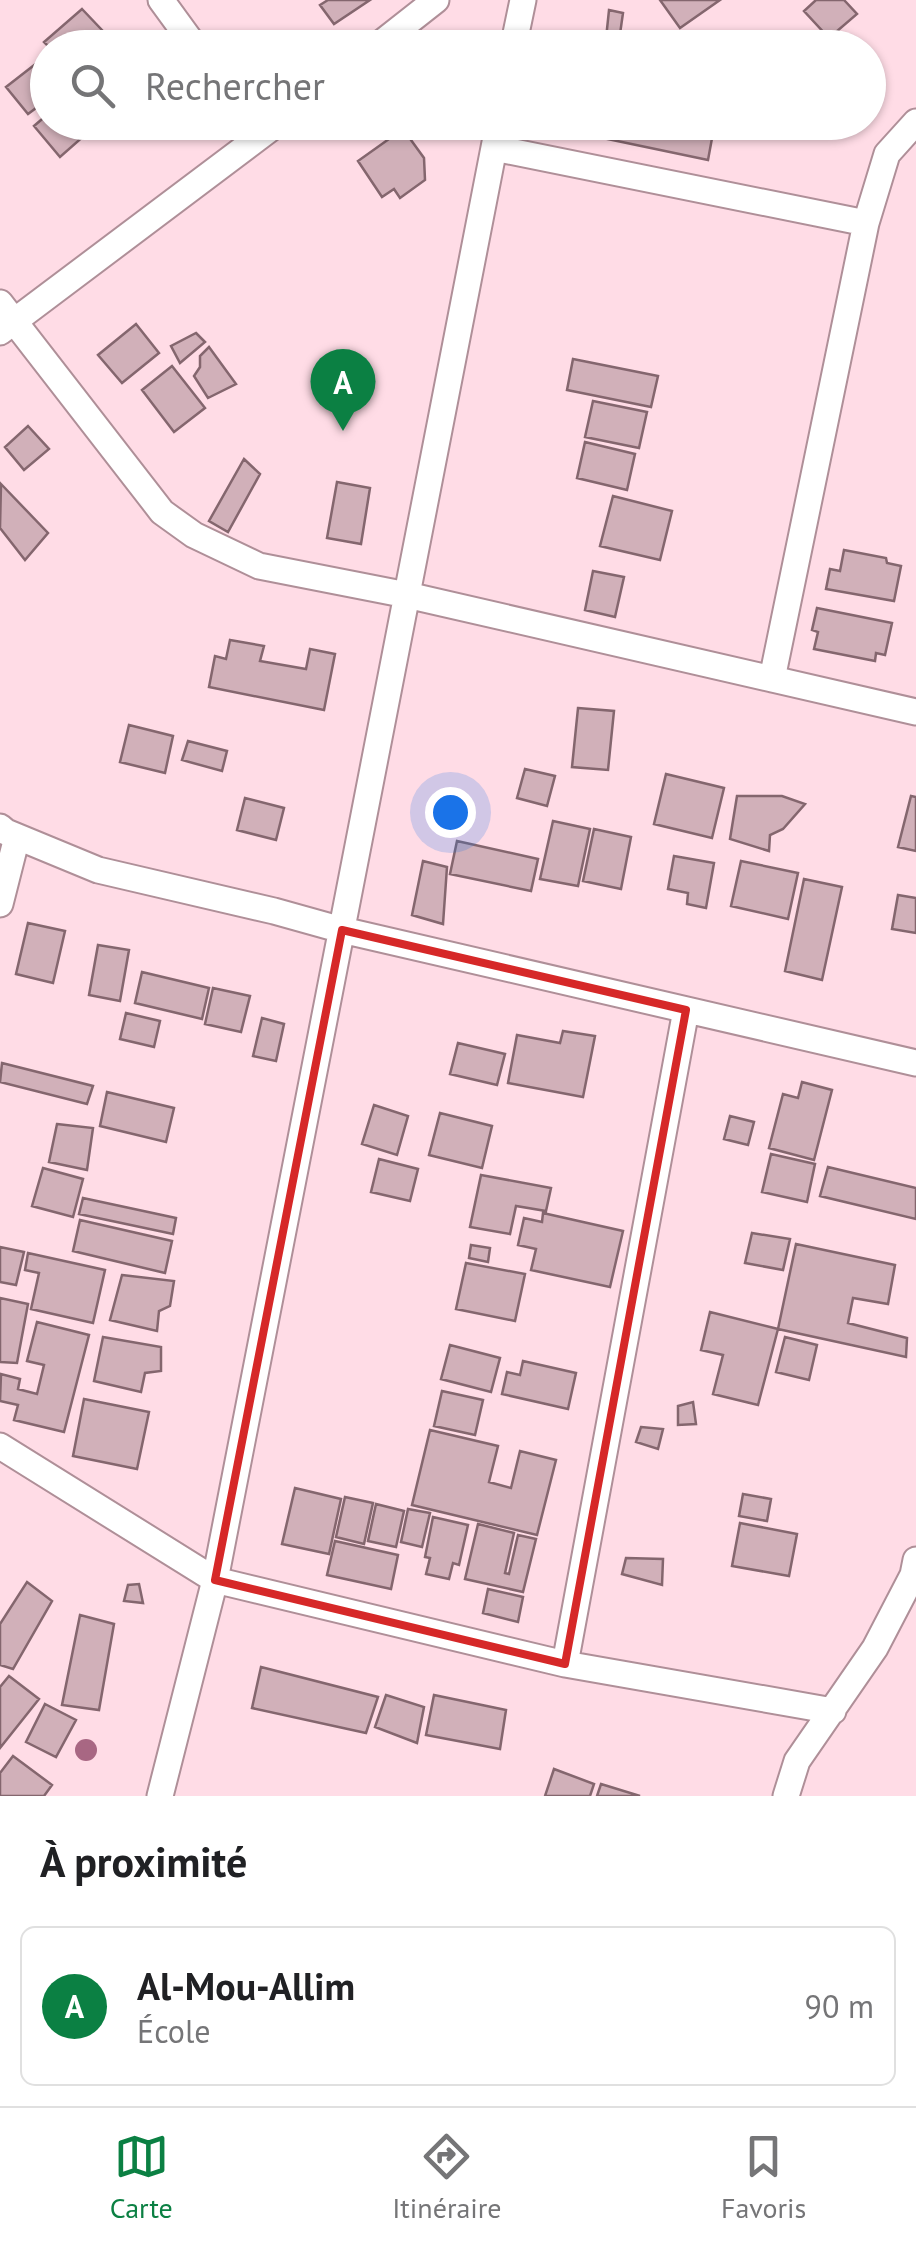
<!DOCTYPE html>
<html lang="fr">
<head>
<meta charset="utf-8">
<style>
	body { margin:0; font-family:"PT Sans",sans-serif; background:#f6f6f6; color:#202124 }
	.you { position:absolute; left:450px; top:812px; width:35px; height:35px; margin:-25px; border:8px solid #fff; border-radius:50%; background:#1a73e8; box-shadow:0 0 0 15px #1a73e833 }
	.badge { display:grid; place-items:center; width:65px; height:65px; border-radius:50%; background:#0b8043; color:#fff; font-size:32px; font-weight:700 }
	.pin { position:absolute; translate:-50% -82px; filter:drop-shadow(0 2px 5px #0008) }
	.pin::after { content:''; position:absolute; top:52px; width:35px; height:30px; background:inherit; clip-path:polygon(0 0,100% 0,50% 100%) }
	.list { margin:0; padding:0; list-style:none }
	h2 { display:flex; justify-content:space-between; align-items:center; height:130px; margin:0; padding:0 40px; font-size:42px }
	h2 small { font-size:32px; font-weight:400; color:#757577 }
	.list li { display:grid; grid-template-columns:65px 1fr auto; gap:30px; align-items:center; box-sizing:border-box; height:160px; margin:0 20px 20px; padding:0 20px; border:2px solid #e0e0e0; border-radius:15px }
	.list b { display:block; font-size:38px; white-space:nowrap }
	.list p { margin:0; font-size:32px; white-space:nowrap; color:#757577 }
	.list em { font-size:32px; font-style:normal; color:#757577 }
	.icon { flex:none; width:55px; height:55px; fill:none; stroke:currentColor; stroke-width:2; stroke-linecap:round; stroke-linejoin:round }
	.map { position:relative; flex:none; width:916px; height:1796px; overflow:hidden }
	.search { position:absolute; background:#fff; box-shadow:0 2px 8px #0004; left:30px; right:30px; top:30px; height:110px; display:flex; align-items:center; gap:25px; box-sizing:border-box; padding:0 35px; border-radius:55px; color:#757577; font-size:38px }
	.sheet { height:310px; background:#fff }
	nav { display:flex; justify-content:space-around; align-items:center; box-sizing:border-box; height:140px; border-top:2px solid #e0e0e0; background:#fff; font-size:28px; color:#757577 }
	nav a { display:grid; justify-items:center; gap:5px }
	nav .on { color:#0b8043 }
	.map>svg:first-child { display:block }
</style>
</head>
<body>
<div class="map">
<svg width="916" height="1796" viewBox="0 0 916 1796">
	<rect width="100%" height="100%" fill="#ffdce6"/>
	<!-- building -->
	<path fill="#d1b0b9" stroke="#84666e" stroke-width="2.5" d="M 328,0 L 370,0 L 334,24 L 320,5 Z
		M 660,0 L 720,0 L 680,28 Z
		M 816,0 L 844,0 L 857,14 L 829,38 L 804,11 Z
		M 82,9 L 119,48 L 50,48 L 44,42 Z
		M 609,10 L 623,13 L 618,48 L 605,48 Z
		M 42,59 L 48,66 L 48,99 L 28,114 L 6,87 Z
		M 48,114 L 48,122 L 73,122 L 85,135 L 60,157 L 34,126 Z
		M 601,122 L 715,122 L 708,160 L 598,137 Z
		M 403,129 L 424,158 L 425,180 L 400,198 L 394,189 L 382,197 L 358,161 Z
		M 136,324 L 159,353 L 122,383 L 98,355 Z
		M 196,333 L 205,342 L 180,363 L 171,346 Z
		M 209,347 L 236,384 L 208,398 L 194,376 L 200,367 L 200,356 Z
		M 573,359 L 658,376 L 651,407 L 567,390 Z
		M 172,366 L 205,408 L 174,432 L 142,390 Z
		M 593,401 L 647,412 L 639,448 L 585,437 Z
		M 28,426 L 49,449 L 24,470 L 5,447 Z
		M 585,442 L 635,454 L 627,490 L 577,478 Z
		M 244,459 L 260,474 L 228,532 L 209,521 Z
		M 337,482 L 370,488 L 361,544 L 327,538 Z
		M 1,484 L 48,533 L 25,560 L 0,528 Z
		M 613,496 L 672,511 L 660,560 L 600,546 Z
		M 844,550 L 886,558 L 887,563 L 901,566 L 894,601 L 826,589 L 830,569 L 840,571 Z
		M 593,571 L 624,577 L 615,617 L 585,610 Z
		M 817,608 L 892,623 L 885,655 L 876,653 L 875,661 L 814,649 L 818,632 L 812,630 Z
		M 230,640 L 264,646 L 260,661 L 306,669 L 310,649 L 335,654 L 324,710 L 209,687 L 215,656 L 226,659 Z
		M 578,708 L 614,711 L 608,770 L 572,767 Z
		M 129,725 L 173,736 L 165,773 L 120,762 Z
		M 188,741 L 227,751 L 222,771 L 182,760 Z
		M 525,769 L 555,776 L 547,806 L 517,798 Z
		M 666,774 L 724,788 L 712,838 L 654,824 Z
		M 737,796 L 782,796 L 805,804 L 783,829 L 770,835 L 769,851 L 730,839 Z
		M 911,796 L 916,797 L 916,851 L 898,847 Z
		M 245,798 L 284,808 L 276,840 L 237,830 Z
		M 553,821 L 590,829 L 578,886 L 540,879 Z
		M 594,829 L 631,837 L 621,889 L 583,881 Z
		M 457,841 L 538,859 L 531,891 L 450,874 Z
		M 674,856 L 714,863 L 706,908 L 687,904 L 688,893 L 668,889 Z
		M 423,861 L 447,867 L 443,924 L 412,915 Z
		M 741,861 L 798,873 L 788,919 L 731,906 Z
		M 804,879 L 842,887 L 822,980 L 785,971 Z
		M 898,895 L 916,898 L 916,933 L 892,929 Z
		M 28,923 L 65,931 L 53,983 L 16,974 Z
		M 98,945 L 129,950 L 120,1001 L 89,995 Z
		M 142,972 L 209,988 L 202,1019 L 135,1003 Z
		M 213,988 L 250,996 L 241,1032 L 205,1024 Z
		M 126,1013 L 160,1021 L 154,1047 L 120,1039 Z
		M 262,1018 L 284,1024 L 276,1061 L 253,1056 Z
		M 563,1031 L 595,1036 L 583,1097 L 508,1083 L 517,1035 L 560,1043 Z
		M 458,1043 L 505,1054 L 497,1085 L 450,1074 Z
		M 2,1063 L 93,1086 L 87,1104 L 0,1082 Z
		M 802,1082 L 832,1090 L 814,1160 L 769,1148 L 783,1094 L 798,1098 Z
		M 107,1092 L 174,1108 L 166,1142 L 100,1126 Z
		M 374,1105 L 408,1116 L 397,1155 L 362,1144 Z
		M 440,1113 L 492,1126 L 482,1168 L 429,1155 Z
		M 730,1116 L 754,1122 L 748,1145 L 724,1139 Z
		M 57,1124 L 93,1128 L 87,1170 L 49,1162 Z
		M 771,1154 L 815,1164 L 807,1202 L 762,1192 Z
		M 379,1159 L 418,1169 L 410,1201 L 371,1192 Z
		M 828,1167 L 916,1188 L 916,1219 L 820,1196 Z
		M 43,1168 L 83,1179 L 73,1217 L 32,1206 Z
		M 481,1175 L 551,1188 L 546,1211 L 516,1206 L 510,1234 L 470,1227 Z
		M 83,1198 L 176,1218 L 173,1234 L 79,1214 Z
		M 543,1213 L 623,1231 L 610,1287 L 531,1270 L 536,1249 L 518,1245 L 524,1218 L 542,1222 Z
		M 80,1220 L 172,1241 L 165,1273 L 73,1251 Z
		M 752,1233 L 790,1239 L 783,1270 L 745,1263 Z
		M 796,1244 L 895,1265 L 888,1304 L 853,1298 L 848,1323 L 907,1338 L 906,1357 L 778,1329 Z
		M 471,1245 L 490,1248 L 488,1262 L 469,1258 Z
		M 0,1247 L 24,1252 L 16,1285 L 0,1282 Z
		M 28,1253 L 105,1270 L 93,1323 L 31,1309 L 39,1273 L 25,1270 Z
		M 466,1263 L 525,1274 L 515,1321 L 456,1309 Z
		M 122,1275 L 174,1281 L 170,1306 L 159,1311 L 157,1331 L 110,1320 Z
		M 0,1298 L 28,1304 L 17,1363 L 0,1362 Z
		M 710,1312 L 778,1329 L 758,1405 L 713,1394 L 723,1355 L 701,1350 Z
		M 37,1322 L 89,1335 L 64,1432 L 14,1420 L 18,1405 L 0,1401 L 1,1374 L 20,1379 L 18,1389 L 37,1394 L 44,1365 L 27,1361 Z
		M 103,1337 L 161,1347 L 161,1371 L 145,1373 L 141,1392 L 94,1381 Z
		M 785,1337 L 817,1345 L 809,1380 L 776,1372 Z
		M 450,1345 L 500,1358 L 491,1392 L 441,1379 Z
		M 523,1361 L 576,1373 L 568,1409 L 502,1394 L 507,1372 L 520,1375 Z
		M 442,1391 L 483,1400 L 475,1435 L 434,1426 Z
		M 84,1399 L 149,1412 L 137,1469 L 73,1456 Z
		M 693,1402 L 696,1424 L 678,1425 L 678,1406 Z
		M 641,1427 L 663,1429 L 658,1449 L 636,1442 Z
		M 430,1430 L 498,1446 L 489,1482 L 511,1488 L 520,1451 L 556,1460 L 537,1535 L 412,1505 Z
		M 295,1488 L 341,1499 L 329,1554 L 282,1544 Z
		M 743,1494 L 771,1499 L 767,1521 L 739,1516 Z
		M 345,1497 L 373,1503 L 364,1544 L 336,1537 Z
		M 376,1504 L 404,1511 L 396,1547 L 368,1541 Z
		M 408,1509 L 430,1513 L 422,1547 L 401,1542 Z
		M 433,1517 L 468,1525 L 459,1565 L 453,1563 L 449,1579 L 426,1574 L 430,1558 L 425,1557 Z
		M 740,1523 L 797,1534 L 789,1576 L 732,1566 Z
		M 478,1524 L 514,1533 L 505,1573 L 509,1574 L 518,1535 L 536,1539 L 523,1592 L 465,1579 Z
		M 335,1541 L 398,1555 L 391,1589 L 327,1575 Z
		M 626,1558 L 663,1559 L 662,1585 L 622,1574 Z
		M 27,1582 L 52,1601 L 13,1669 L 0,1665 L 0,1624 Z
		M 139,1584 L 143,1603 L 124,1601 L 128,1585 Z
		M 488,1589 L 523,1597 L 518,1622 L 483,1613 Z
		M 80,1615 L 114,1624 L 99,1710 L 62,1705 Z
		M 261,1667 L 378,1697 L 366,1733 L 252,1708 Z
		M 9,1676 L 39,1699 L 0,1748 L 0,1687 Z
		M 386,1695 L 424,1707 L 417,1743 L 375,1727 Z
		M 434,1695 L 506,1710 L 500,1749 L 426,1735 Z
		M 45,1704 L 76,1720 L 56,1757 L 26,1742 Z
		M 13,1756 L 52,1785 L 44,1796 L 0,1796 L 0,1773 Z
		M 554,1769 L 594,1784 L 590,1796 L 545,1796 Z
		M 601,1784 L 640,1796 L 597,1796 Z"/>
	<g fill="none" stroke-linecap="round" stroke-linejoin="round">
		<!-- street casing -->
		<g stroke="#af8f98" stroke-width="29">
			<path id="street" d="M 161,0 L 196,48
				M 375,48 L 436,0
				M 513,48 L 523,0
				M 494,148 L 866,223
				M 0,303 L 162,512 L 194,535 L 259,566 L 407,595 L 916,712
				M 0,332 L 279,122
				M 772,679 L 866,223 L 887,154 L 916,122
				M 0,827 L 6,832 L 98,870 L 274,911 L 342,930 L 916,1063
				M 0,904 L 17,837
				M 0,1446 L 215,1580 L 565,1664 L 833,1711
				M 565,1664 L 686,1010
				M 160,1796 L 215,1580 L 499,122
				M 786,1796 L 797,1761 L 875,1648 L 913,1575 L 916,1560"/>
		</g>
		<!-- street -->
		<use href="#street" stroke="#fff" stroke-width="25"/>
	</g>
	<!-- trees -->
	<circle fill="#a86783" cx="86" cy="1750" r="11"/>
	<!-- marked area -->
	<path fill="none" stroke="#d62828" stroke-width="8" stroke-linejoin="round" d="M 342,930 L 686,1010 L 565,1664 L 215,1580 Z"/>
</svg>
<div class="you"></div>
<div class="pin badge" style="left:343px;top:431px">A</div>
<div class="search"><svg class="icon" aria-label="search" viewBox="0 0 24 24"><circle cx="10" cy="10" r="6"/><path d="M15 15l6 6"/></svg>Rechercher</div>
</div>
<section class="sheet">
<h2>À proximité<small></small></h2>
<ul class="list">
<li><span class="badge">A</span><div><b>Al-Mou-Allim</b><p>École</p></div><em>90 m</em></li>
</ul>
</section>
<nav>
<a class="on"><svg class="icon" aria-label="map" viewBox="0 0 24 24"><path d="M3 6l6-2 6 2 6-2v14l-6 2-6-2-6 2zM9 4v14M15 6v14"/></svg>Carte</a>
<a><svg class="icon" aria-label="directions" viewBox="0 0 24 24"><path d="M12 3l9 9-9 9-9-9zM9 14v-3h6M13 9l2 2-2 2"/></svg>Itinéraire</a>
<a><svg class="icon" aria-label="saved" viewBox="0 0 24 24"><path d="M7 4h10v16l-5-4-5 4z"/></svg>Favoris</a>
</nav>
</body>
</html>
